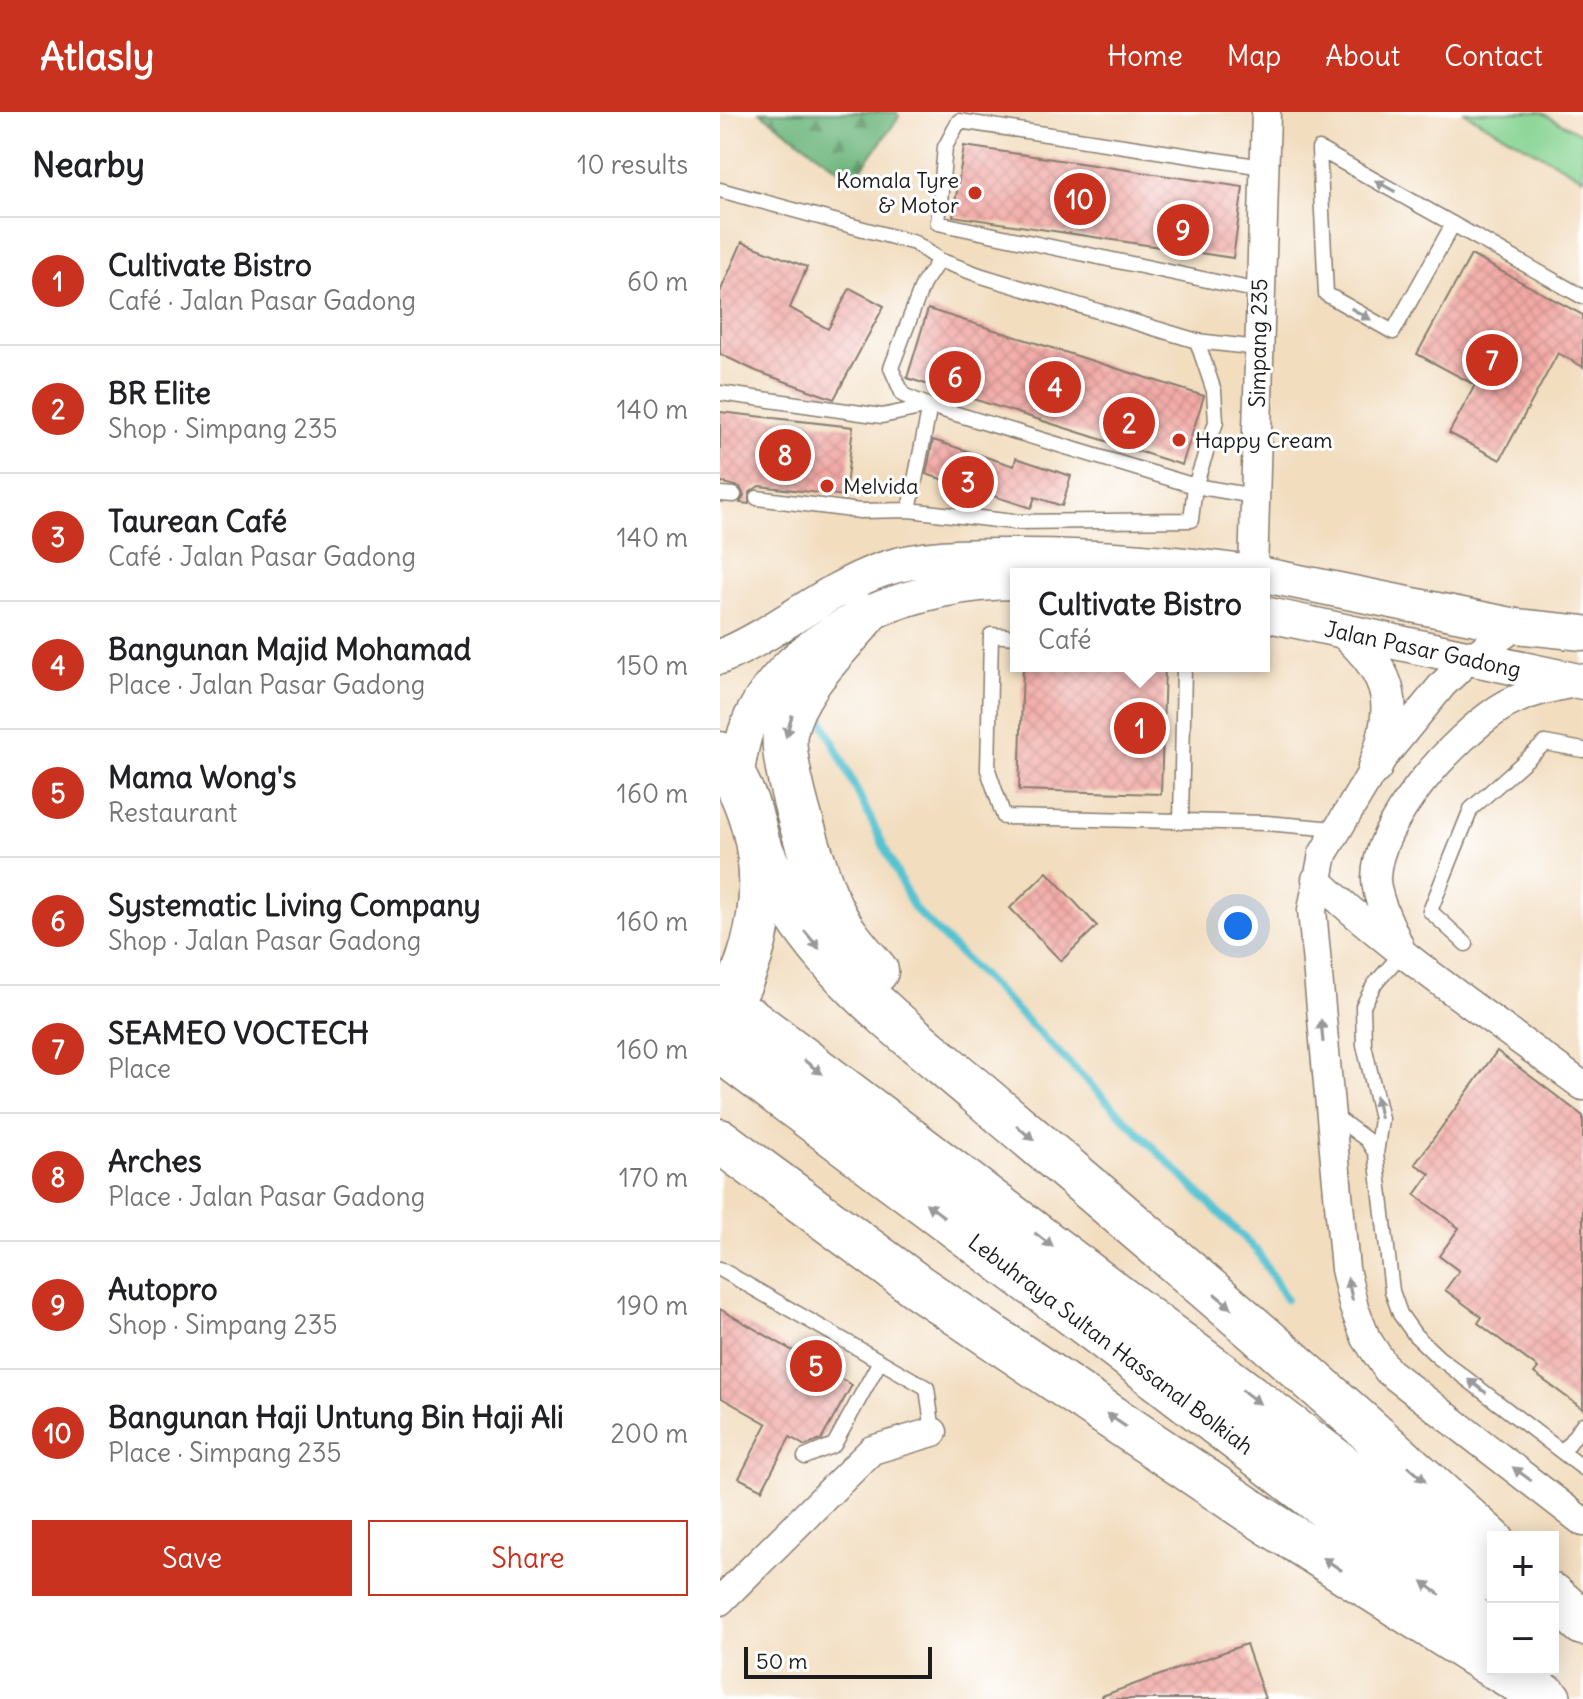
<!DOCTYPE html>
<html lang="en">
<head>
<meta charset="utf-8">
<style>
	body { margin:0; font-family:Delius,sans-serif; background:#f2f2f2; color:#202124 }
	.controls { position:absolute; right:24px; bottom:24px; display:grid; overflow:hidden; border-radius:0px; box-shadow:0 4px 20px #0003 }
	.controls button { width:72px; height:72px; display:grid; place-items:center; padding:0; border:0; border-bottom:2px solid #e0e0e0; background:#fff; color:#202124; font:40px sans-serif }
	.scale { position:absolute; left:24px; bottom:20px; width:188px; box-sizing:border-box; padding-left:8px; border:4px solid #1c1c1c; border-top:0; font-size:22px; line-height:28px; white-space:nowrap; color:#1c1c1c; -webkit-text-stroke:6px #fff; paint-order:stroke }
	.you { position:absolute; left:518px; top:814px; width:28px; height:28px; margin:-20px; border:6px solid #fff; border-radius:50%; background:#1a73e8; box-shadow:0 0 0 12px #1a73e833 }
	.badge { display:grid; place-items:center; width:52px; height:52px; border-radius:50%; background:#c8321e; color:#fff; font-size:26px; font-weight:700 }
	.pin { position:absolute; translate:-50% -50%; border:4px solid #fff; box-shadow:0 2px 8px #0006 }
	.popup { position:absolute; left:290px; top:456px; width:260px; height:104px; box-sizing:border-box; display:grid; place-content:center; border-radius:0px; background:#fff; filter:drop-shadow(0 2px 6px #0005); font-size:26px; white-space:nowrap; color:#757577 }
	.popup b { font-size:30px; color:#202124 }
	.popup::after { content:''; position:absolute; left:50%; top:100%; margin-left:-16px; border:16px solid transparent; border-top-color:#fff }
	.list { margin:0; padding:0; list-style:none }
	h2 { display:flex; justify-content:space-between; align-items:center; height:104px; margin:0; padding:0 32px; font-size:34px }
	h2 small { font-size:26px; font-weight:400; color:#757577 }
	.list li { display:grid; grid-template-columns:52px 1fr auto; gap:24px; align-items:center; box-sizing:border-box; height:128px; padding:0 32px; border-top:2px solid #e0e0e0 }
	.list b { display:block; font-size:30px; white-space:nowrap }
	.list p { margin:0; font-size:26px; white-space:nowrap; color:#757577 }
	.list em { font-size:26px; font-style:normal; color:#757577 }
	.actions { display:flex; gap:16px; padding:24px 32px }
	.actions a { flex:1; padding:18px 0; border:2px solid #c8321e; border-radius:0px; text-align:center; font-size:28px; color:#c8321e }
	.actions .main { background:#c8321e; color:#fff }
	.map { position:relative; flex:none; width:863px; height:1587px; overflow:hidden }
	header { display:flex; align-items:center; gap:48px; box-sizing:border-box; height:112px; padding:0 40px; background:#c8321e; color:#fff }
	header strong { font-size:38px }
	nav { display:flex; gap:44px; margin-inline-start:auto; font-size:28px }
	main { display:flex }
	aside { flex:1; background:#fff }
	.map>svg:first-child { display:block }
</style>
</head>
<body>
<header>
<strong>Atlasly</strong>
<nav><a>Home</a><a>Map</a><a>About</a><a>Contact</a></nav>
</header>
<main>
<aside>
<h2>Nearby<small>10 results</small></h2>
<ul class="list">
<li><span class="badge">1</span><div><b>Cultivate Bistro</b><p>Café · Jalan Pasar Gadong</p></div><em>60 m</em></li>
<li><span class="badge">2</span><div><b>BR Elite</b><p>Shop · Simpang 235</p></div><em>140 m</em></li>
<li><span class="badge">3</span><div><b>Taurean Café</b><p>Café · Jalan Pasar Gadong</p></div><em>140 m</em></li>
<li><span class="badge">4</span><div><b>Bangunan Majid Mohamad</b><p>Place · Jalan Pasar Gadong</p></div><em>150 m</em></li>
<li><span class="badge">5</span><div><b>Mama Wong's</b><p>Restaurant</p></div><em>160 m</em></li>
<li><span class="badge">6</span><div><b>Systematic Living Company</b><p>Shop · Jalan Pasar Gadong</p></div><em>160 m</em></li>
<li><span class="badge">7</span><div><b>SEAMEO VOCTECH</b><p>Place</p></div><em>160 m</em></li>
<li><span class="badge">8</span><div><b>Arches</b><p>Place · Jalan Pasar Gadong</p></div><em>170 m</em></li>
<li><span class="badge">9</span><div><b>Autopro</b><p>Shop · Simpang 235</p></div><em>190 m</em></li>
<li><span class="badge">10</span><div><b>Bangunan Haji Untung Bin Haji Ali</b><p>Place · Simpang 235</p></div><em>200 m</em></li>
</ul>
<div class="actions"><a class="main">Save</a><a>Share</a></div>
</aside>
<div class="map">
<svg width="863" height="1587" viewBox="0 0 863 1587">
	<defs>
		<pattern id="forest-firs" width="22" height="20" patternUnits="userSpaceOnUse" patternTransform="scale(2)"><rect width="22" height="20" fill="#6cb57b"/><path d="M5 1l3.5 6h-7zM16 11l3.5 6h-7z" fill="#589264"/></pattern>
		<pattern id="building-cross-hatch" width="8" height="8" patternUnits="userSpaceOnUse" patternTransform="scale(2)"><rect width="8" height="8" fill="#f2a9a5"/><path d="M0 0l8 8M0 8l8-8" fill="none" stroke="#cf918d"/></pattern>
	</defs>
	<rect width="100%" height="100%" fill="#fff"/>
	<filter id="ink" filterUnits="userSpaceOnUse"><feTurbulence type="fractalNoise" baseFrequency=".0125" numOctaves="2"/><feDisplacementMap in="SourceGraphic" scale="16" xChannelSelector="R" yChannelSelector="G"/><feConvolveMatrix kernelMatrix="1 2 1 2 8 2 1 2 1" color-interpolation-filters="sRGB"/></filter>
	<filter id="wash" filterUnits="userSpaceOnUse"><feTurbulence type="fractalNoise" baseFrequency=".006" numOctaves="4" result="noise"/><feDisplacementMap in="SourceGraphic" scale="32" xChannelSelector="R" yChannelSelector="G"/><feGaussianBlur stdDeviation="1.8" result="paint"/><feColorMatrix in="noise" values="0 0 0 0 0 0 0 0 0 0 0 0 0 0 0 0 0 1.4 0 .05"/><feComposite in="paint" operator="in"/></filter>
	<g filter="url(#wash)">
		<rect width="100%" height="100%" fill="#f2ddbf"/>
		<!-- forest -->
		<path fill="url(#forest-firs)" stroke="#44684c" stroke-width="2" d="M 40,0 L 177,0 L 179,5 L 133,68 Z"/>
		<!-- pitch -->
		<path fill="#86d391" stroke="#517856" stroke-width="2" d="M 743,0 L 821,0 L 863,23 L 863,66 Z"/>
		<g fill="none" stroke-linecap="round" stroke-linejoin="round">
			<!-- stream -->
			<path stroke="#57c3d1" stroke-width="8" d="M 101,605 L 194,796 L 537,1139 L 566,1187"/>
		</g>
		<g id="blocks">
			<!-- building -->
			<path fill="url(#building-cross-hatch)" d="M 244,34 L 523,75 L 513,146 L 233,104 Z
				M 22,130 L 87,155 L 70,196 L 108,217 L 130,176 L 164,194 L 114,287 L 36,259 L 0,242 L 0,180 Z
				M 751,143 L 863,203 L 863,255 L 838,241 L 780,348 L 729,321 L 755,273 L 697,242 Z
				M 208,197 L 484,284 L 462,353 L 187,266 Z
				M 0,300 L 133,315 L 125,384 L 39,374 L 29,381 L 29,392 L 20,391 L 24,383 L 20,375 L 0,370 Z
				M 213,328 L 294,354 L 296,346 L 351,364 L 342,394 L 315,385 L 311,396 L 206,362 Z
				M 303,554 L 445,554 L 441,682 L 299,678 Z
				M 327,760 L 377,814 L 341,849 L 290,796 Z
				M 777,939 L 863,1004 L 863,1297 L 814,1261 L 818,1256 L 758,1211 L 762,1205 L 725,1178 L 739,1159 L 719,1144 L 739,1116 L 695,1083 L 710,1062 L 695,1052 Z
				M 0,1197 L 132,1273 L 101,1328 L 85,1334 L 70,1325 L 42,1378 L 19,1366 L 47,1312 L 0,1285 Z
				M 526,1532 L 545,1587 L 382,1587 L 382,1584 Z"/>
		</g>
	</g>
	<g filter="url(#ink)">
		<use href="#blocks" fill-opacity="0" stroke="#877c6e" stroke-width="2"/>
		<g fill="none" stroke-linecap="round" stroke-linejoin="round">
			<!-- service casing -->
			<g stroke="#877c6e" stroke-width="17">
				<path id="service" d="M 0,78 L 195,131 L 219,148 L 262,164 L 477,229 L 538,236
					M 733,112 L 673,220 L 606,182 L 599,37 L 863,185
					M 219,148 L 203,172 L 171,256 L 183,283 L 210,294 L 475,374 L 534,384
					M 539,179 L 218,111 L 225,35 L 239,9 L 543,55
					M 0,281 L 162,304 L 210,294 L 189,398
					M 0,382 L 14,383
					M 37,386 L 140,399 L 189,398 L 294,410 L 471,408 L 475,374 L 496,310 L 494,279 L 477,229
					M 296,525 L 271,523 L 268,658 L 284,705 L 546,711 L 615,717
					M 461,710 L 464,554
					M 746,832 L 710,799 L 751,697 L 825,631 L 863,638
					M 682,841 L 654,873 L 643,894 L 644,933 L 661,1007 L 656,1042 L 672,1179 L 680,1202 L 695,1223 L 718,1245 L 863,1356
					M 612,1002 L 647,1028 L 656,1042
					M 0,1157 L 207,1276 L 213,1320
					M 843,1340 L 863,1312
					M 85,1345 L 114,1333 L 160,1249"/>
			</g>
			<!-- minor casing -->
			<g stroke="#877c6e" stroke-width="31">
				<path id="minor" d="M 533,462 L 546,0
					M 796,514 L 748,548 L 723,572 L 655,655 L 603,742 L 592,798 L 625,1157 L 634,1196 L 646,1226 L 668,1259 L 863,1410
					M 596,767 C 679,845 772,907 863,974
					M 682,841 C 674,819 656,789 656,766 C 657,709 734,626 780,596 C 802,582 829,576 855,571
					M 0,1489 L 152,1338 L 213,1320"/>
			</g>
			<!-- tertiary casing -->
			<g stroke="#877c6e" stroke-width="37">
				<path id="tertiary" d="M 544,463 L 796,514 L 863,521
					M 544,502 L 863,570
					M 626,521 C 674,564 678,595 655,655
					M 0,545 C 57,522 102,479 161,458 C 200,444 247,444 288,444 C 372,443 454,450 538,462
					M 16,665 C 20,643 23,620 34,600 C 81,512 202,470 296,470"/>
			</g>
			<!-- primary casing -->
			<g stroke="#877c6e" stroke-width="47">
				<path id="primary" d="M 0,642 C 57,726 53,823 0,908"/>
			</g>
			<!-- motorway casing -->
			<g stroke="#877c6e" stroke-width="47">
				<path id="motorway" d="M 144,504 C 116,537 73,577 65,621 C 60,652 97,768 112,799 C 123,822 140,840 156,859
					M 40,736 C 87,847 169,905 258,981 C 312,1027 366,1072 419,1118 C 539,1220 656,1324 773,1430
					M 31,908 L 773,1468
					M 8,944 L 380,1222 L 773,1523
					M 0,1029 L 197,1174 L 532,1400 L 773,1554
					M 833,1484 L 863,1511
					M 779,1557 L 829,1587"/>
			</g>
			<!-- service -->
			<use href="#service" stroke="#fff" stroke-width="14"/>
			<!-- minor -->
			<use href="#minor" stroke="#fff" stroke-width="28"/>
			<!-- tertiary -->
			<use href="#tertiary" stroke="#fff" stroke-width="34"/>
			<!-- primary -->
			<use href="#primary" stroke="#fff" stroke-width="44"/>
			<!-- motorway -->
			<use href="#motorway" stroke="#fff" stroke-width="44"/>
		</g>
		<!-- one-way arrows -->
		<defs><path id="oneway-solid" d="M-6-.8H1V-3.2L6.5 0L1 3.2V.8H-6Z" transform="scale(2)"/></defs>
		<g fill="#999">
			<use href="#oneway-solid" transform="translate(665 74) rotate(-151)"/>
			<use href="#oneway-solid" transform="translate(641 202) rotate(30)"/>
			<use href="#oneway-solid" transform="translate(69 614) rotate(106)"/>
			<use href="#oneway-solid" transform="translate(92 828) rotate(50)"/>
			<use href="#oneway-solid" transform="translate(602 919) rotate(-95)"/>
			<use href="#oneway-solid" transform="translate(93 955) rotate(37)"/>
			<use href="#oneway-solid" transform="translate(658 995) rotate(-102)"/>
			<use href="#oneway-solid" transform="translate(305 1021) rotate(40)"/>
			<use href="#oneway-solid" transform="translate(215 1098) rotate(-143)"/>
			<use href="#oneway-solid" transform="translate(324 1128) rotate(37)"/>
			<use href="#oneway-solid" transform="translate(630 1177) rotate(-102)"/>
			<use href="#oneway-solid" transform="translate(503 1189) rotate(40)"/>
			<use href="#oneway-solid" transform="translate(757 1274) rotate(-143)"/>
			<use href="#oneway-solid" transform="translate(531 1285) rotate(37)"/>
			<use href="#oneway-solid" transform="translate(396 1308) rotate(-146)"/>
			<use href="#oneway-solid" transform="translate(697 1362) rotate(42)"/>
			<use href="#oneway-solid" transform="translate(802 1362) rotate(-144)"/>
			<use href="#oneway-solid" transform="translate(612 1452) rotate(-147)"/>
			<use href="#oneway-solid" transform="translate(711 1476) rotate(-143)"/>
		</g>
	</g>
	<!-- markers -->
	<g fill="#c8321e" stroke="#fff" stroke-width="3">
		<circle cx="255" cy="81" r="8"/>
		<circle cx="459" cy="328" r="8"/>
		<circle cx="107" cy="374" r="8"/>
	</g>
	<g text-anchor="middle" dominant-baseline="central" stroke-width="6" stroke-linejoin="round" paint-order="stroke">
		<!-- poi labels -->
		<g font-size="22" fill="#1c1c1c" stroke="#fff" text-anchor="start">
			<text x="239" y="68" text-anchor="end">Komala Tyre<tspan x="239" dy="25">&amp; Motor</tspan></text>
			<text x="475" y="328">Happy Cream</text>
			<text x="123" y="374">Melvida</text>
		</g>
		<!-- street labels -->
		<g font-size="22" fill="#1c1c1c" stroke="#fff">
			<text transform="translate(538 231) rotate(-89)">Simpang 235</text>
			<text transform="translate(703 537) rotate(12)">Jalan Pasar Gadong</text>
			<text transform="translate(391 1232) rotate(37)">Lebuhraya Sultan Hassanal Bolkiah</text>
		</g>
	</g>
</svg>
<div class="controls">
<button>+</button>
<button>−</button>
</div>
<div class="scale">50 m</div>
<div class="you"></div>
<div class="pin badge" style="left:420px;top:616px">1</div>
<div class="popup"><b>Cultivate Bistro</b>Café</div>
<div class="pin badge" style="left:409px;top:311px">2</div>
<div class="pin badge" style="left:248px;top:370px">3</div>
<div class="pin badge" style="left:335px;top:275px">4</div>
<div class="pin badge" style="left:96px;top:1254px">5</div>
<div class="pin badge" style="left:235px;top:265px">6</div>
<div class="pin badge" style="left:772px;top:248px">7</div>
<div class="pin badge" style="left:65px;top:343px">8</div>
<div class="pin badge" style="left:463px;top:118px">9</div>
<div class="pin badge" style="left:360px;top:87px">10</div>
</div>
</main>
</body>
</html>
